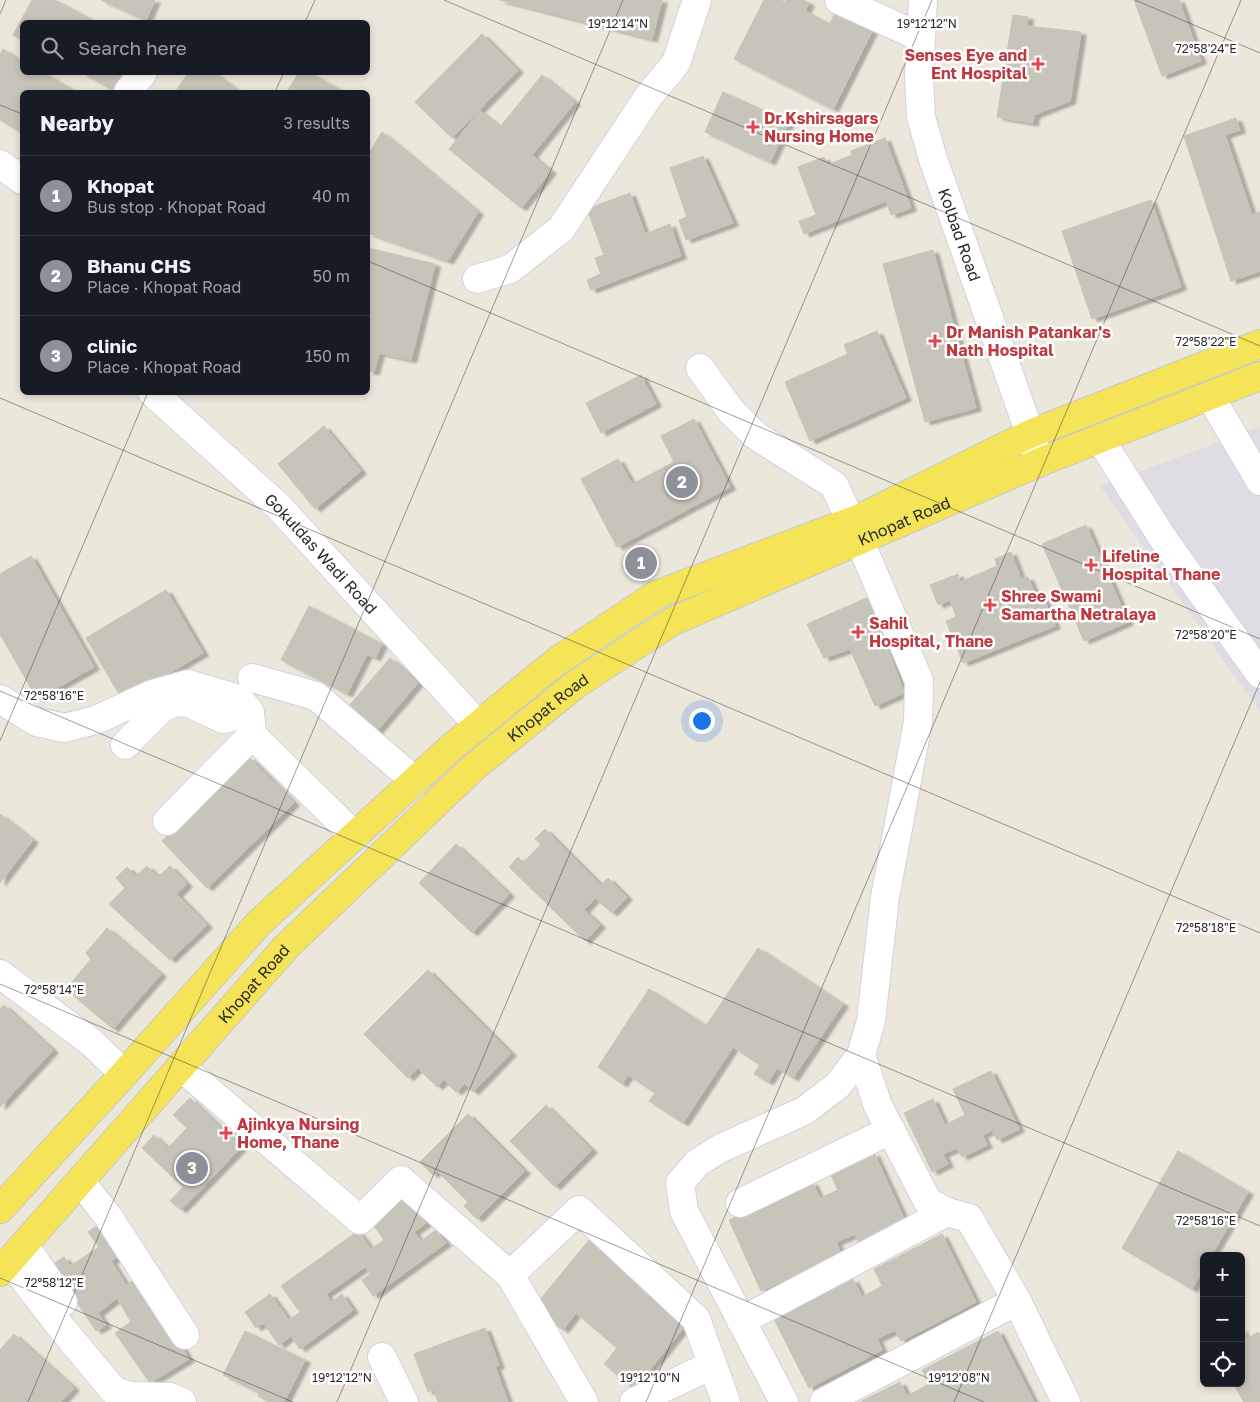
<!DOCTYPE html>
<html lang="en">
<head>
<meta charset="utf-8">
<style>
	body { margin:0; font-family:"Golos Text",sans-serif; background:#242831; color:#f1f3f6 }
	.controls { position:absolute; right:15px; bottom:15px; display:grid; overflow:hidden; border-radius:8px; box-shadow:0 2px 8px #0003 }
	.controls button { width:45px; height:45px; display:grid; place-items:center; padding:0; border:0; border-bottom:1px solid #363941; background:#171b24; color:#f1f3f6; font:25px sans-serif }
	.you { position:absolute; left:701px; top:720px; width:18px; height:18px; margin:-12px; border:4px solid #fff; border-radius:50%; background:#1a73e8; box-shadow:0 0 0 8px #1a73e833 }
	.badge { display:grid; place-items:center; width:32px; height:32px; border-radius:50%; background:#8c9099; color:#fff; font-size:16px; font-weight:700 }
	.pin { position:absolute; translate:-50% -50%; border:2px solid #fff; box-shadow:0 1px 5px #0006 }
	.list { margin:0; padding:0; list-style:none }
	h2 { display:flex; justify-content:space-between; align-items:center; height:65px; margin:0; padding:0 20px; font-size:21px }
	h2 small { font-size:16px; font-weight:400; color:#9ea1a6 }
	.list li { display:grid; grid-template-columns:32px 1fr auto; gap:15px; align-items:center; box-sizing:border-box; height:80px; padding:0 20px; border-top:1px solid #363941 }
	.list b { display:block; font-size:19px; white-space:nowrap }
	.list p { margin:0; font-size:16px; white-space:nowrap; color:#9ea1a6 }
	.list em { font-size:16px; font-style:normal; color:#9ea1a6 }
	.icon { flex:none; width:28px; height:28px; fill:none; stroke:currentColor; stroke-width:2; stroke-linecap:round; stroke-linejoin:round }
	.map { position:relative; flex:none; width:1260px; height:1402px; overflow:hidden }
	.search { position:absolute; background:#171b24; box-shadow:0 2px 8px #0003; left:20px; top:20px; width:350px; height:55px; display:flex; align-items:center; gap:12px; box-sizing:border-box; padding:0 18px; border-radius:8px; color:#9ea1a6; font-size:19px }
	.panel { position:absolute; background:#171b24; box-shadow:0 2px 8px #0003; left:20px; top:90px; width:350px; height:305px; border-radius:8px }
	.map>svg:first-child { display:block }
</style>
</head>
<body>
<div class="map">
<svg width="1260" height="1402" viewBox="0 0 1260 1402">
	<defs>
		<filter id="shadow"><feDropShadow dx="5.5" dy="3" stdDeviation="1" flood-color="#0004"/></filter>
	</defs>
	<rect width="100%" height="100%" fill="#ece7db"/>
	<!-- industrial -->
	<path fill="#dfdce4" d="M 1260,427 L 1260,712 L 1100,486 Z"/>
	<!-- building -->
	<path fill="#c7c5ba" stroke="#c8c3b4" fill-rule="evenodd" filter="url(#shadow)" d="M 32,0 L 55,0 L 96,22 L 22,22 L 22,40 L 13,35 Z
		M 101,0 L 155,0 L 146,20 Z
		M 500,0 L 662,0 L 652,39 Z
		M 764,0 L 781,0 L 785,2 L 786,0 L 803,0 L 809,3 L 805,11 L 830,24 L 835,12 L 872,31 L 833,109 L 734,59 Z
		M 1134,0 L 1179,0 L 1201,61 L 1162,76 Z
		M 1013,15 L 1028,17 L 1027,26 L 1081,32 L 1070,101 L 1034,115 L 1033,123 L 997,117 Z
		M 482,34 L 518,70 L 452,138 L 415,102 Z
		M 3,49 L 22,61 L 22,72 L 42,72 L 76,92 L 22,92 L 22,133 L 0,120 L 0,54 Z
		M 81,72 L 125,72 L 115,91 Z
		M 189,72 L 212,72 L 240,92 L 175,92 Z
		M 299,72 L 308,72 L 344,92 L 287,92 Z
		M 542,75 L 575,102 L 532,155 L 551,171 L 521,208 L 449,149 L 480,111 L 500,127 Z
		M 723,92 L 789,122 L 770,162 L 705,132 Z
		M 1236,118 L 1240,130 L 1225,135 L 1252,215 L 1260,212 L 1260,271 L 1231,281 L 1184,136 Z
		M 382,132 L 478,212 L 448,261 L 368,233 L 368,155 Z
		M 885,138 L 911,208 L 891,215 L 886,201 L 804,234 L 799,221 L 816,215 L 798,167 L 824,157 L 827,165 L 852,155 L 851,151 Z
		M 703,156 L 733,223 L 686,240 L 679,220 L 687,217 L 670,168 Z
		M 630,193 L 645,234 L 670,224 L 681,256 L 591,290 L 587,280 L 601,274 L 595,258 L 604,255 L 587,209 Z
		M 1151,200 L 1181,287 L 1092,319 L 1062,231 Z
		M 368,248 L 435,264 L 411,360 L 379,353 L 374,372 L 368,371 Z
		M 933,250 L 976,408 L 925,422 L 883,264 Z
		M 877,331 L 906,398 L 810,441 L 785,382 L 848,354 L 844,345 Z
		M 641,375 L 656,404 L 601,433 L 586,403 Z
		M 694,419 L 730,487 L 617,547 L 581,479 L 618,459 L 632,484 L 674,462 L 661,436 Z
		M 324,426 L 361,471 L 315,509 L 278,464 Z
		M 1086,525 L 1128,622 L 1084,641 L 1042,544 Z
		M 1011,552 L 1021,579 L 1028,577 L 1036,596 L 1042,594 L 1055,626 L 963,663 L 946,621 L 956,617 L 950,600 L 938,605 L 930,585 L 958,574 L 960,582 L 997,566 L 995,559 Z
		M 31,556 L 94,667 L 37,699 L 0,634 L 0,574 Z
		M 166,590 L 203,653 L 123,701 L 86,638 Z
		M 869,597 L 904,693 L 875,706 L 850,649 L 824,658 L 807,624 Z
		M 309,606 L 382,644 L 375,658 L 367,654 L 347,694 L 281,660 Z
		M 390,658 L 418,683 L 376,732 L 348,707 Z
		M 249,757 L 294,803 L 207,888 L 162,841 Z
		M 0,814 L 33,840 L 0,883 Z
		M 545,829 L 601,885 L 608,878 L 627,897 L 612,913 L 595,898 L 584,910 L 600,925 L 585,941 L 509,867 L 518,857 L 523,863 L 541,844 L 535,839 Z
		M 456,844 L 509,894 L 472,933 L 419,883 Z
		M 147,866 L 158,877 L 170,866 L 187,884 L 177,894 L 207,925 L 170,960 L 109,904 L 125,888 L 116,878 L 127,867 L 136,876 Z
		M 107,928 L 161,974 L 113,1029 L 66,989 L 91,959 L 86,953 Z
		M 758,948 L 843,1004 L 793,1078 L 777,1068 L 768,1082 L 754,1074 L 760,1065 L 733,1047 L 683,1123 L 649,1101 L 655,1093 L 628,1075 L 622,1084 L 598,1067 L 649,989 L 706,1026 Z
		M 428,970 L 511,1053 L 473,1092 L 465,1084 L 456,1092 L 444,1080 L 437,1087 L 418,1068 L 408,1078 L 364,1034 Z
		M 4,1005 L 53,1050 L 0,1107 L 0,1009 Z
		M 991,1071 L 1019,1129 L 997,1140 L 992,1130 L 982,1135 L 987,1145 L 962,1157 L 957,1148 L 943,1154 L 948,1164 L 932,1172 L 904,1113 L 933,1099 L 945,1125 L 965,1115 L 953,1089 Z
		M 190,1098 L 227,1134 L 239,1122 L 253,1135 L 181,1210 L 170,1201 L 183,1187 L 142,1148 L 154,1135 L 168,1148 L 187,1128 L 173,1115 Z
		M 546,1105 L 592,1150 L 555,1187 L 510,1141 Z
		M 468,1114 L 525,1171 L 477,1219 L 464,1206 L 468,1202 L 437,1171 L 433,1175 L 420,1162 Z
		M 1178,1151 L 1248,1192 L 1211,1256 L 1204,1256 L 1204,1269 L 1192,1289 L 1122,1248 Z
		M 874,1153 L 906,1223 L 859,1245 L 855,1234 L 836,1242 L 841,1254 L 761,1291 L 729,1220 L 812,1182 L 820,1198 L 838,1190 L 830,1173 Z
		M 411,1193 L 430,1220 L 414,1232 L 421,1241 L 436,1230 L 446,1243 L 373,1296 L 362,1280 L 370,1274 L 365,1267 L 326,1294 L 331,1302 L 342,1294 L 353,1310 L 300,1349 L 291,1336 L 279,1345 L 263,1323 L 256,1328 L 245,1312 L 270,1294 L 289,1320 L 300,1312 L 281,1286 L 358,1231 L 371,1249 L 384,1240 L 371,1222 Z
		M 103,1221 L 189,1359 L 150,1383 L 115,1333 L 131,1322 L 117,1298 L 98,1313 L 106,1325 L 96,1331 L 52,1265 L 64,1257 L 70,1266 L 99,1247 L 88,1232 ZM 123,1254 L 137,1278 L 126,1285 L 111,1261 Z
		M 942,1234 L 976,1302 L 901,1341 L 895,1330 L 877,1339 L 882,1350 L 809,1388 L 774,1319 L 853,1279 L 862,1297 L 882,1286 L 874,1269 Z
		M 589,1240 L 689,1321 L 634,1389 L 604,1364 L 617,1348 L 576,1313 L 563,1330 L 534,1307 Z
		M 485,1328 L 499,1365 L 495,1367 L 508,1402 L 438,1402 L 434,1389 L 428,1392 L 414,1354 Z
		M 1241,1328 L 1247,1339 L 1258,1332 L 1260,1335 L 1260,1356 L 1259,1357 L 1260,1359 L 1260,1402 L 1244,1402 L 1233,1383 L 1241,1383 Z
		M 245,1331 L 305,1360 L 284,1402 L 270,1402 L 258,1396 L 260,1393 L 223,1375 Z
		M 998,1331 L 1034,1402 L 860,1402 L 900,1382 L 907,1396 L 929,1384 L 922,1370 Z
		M 14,1334 L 74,1388 L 61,1402 L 0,1402 L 0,1350 Z"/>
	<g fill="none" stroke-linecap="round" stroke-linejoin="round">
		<!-- minor casing -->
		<g stroke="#d0d1e3" stroke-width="30">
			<g id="minor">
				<path d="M 839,0 L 920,37"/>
				<path id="s1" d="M 923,0 L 919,79 L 921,117 L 933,159 L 1040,462"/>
				<path d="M 128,92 L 143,72"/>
				<path d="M 0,164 L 22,180"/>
				<path d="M 477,279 L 510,269 L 561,229 L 648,97 L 676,63 L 697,0"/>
				<path d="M 700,368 L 731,411 L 755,435 L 834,485 L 859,539 L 919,681 L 918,722 L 885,897 L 871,1021 L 861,1055 L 838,1085 L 804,1111 L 721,1148 L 697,1163 L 680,1183 L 684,1211 L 784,1402"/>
				<path id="s2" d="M 152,392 L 279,507 L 478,725"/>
				<path d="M 1210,396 L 1260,481"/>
				<path d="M 1100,439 L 1164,540 L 1260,674"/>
				<path d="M 252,678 L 316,696 L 415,781"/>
				<path d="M 0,699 L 37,722 L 64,728 L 96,720 L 150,695 L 188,684 L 235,698 L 243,704 L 250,712 L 252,735 L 355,836"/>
				<path d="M 125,745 L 162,708 L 174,703 L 187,702 L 223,719 L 230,718 L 243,704"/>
				<path d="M 167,821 L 252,735"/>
				<path d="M 0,974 L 91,1042 L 124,1074"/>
				<path d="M 861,1055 L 878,1106 L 928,1202 L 947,1212 L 969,1218 L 1017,1301 L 1066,1402"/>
				<path d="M 181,1067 L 360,1220 L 401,1180 L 510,1275 L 579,1210 L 696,1319 L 726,1402"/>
				<path d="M 81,1182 L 109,1218 L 185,1335"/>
				<path d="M 740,1203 L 891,1130"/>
				<path d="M 24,1245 L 63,1302"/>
				<path d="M 10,1261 L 60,1326 L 114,1391 L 131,1396 L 170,1397 L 182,1402"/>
				<path d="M 510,1275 L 584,1402"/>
				<path d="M 741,1321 L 947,1212"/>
				<path d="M 382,1357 L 404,1402"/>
				<path d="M 634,1402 L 712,1365"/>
				<path d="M 824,1402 L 1017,1301"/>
			</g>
		</g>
		<!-- major casing -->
		<g stroke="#c8c8c8" stroke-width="30">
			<g id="major">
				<path d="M 0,1209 L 124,1074 L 259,923 L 454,745 L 557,661 L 656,595 L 860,518 L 1030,434 L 1260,344"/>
				<path id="s3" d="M 0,1272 L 286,947 L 474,767 L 575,685 L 671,622 L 1040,462 L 1260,376"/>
			</g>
		</g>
		<!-- minor -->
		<use href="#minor" stroke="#fff" stroke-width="28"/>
		<!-- major -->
		<use href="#major" stroke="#f5e457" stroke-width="28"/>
	</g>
	<!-- ticks -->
	<path fill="none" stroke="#2a2a2a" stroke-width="1" stroke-opacity="0.45" d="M 444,0 L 1260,346M 1135,0 L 1260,53M 0,14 L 6,0M 305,22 L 315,0M 275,92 L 284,72M 0,105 L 22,114M 368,261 L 1260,639M 0,398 L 1260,933M 0,691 L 1260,1226M 0,741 L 148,392M 0,984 L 984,1402M 0,1278 L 293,1402M 28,1402 L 623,0M 337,1402 L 932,0M 646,1402 L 1241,0M 954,1402 L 1260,682"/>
	<!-- markers -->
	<g fill="#e0444e" stroke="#fff" stroke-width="2">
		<path d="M1035.5 56.5h5v5h5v5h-5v5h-5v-5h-5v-5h5z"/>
		<path d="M750.5 119.5h5v5h5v5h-5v5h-5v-5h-5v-5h5z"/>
		<path d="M932.5 333.5h5v5h5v5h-5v5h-5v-5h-5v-5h5z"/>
		<path d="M1088.5 557.5h5v5h5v5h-5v5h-5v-5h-5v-5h5z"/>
		<path d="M987.5 597.5h5v5h5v5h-5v5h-5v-5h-5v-5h5z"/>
		<path d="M855.5 624.5h5v5h5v5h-5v5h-5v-5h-5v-5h5z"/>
		<path d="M223.5 1125.5h5v5h5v5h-5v5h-5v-5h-5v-5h5z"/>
	</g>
	<g text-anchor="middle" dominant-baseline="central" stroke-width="5" stroke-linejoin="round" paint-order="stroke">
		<!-- health labels -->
		<g font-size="16" font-weight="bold" fill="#be3a42" stroke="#fff" text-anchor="start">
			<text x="1027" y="55" text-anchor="end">Senses Eye and<tspan x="1027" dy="18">Ent Hospital</tspan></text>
			<text x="764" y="118">Dr.Kshirsagars<tspan x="764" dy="18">Nursing Home</tspan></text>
			<text x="946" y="332">Dr Manish Patankar's<tspan x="946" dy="18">Nath Hospital</tspan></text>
			<text x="1102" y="556">Lifeline<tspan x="1102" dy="18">Hospital Thane</tspan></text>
			<text x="1001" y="596">Shree Swami<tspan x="1001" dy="18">Samartha Netralaya</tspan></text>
			<text x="869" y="623">Sahil<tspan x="869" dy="18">Hospital, Thane</tspan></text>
			<text x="237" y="1124">Ajinkya Nursing<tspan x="237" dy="18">Home, Thane</tspan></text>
		</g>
		<!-- street labels -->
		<g font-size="16" fill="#2a2a2a" stroke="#fff">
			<text stroke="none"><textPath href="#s1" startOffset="241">Kolbad Road</textPath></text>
			<text stroke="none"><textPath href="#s3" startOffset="1192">Khopat Road</textPath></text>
			<text stroke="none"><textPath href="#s2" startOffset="234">Gokuldas Wadi Road</textPath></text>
			<text stroke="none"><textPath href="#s3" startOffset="788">Khopat Road</textPath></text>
			<text stroke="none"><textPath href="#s3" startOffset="384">Khopat Road</textPath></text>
		</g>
	</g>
	<g font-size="12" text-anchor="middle" fill="#2a2a2a" stroke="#fff" stroke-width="5" stroke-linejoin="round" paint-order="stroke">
		<text x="618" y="28">19°12'14"N</text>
		<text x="927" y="28">19°12'12"N</text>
		<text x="1206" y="53">72°58'24"E</text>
		<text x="1206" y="346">72°58'22"E</text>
		<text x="1206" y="639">72°58'20"E</text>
		<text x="54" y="700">72°58'16"E</text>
		<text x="1206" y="932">72°58'18"E</text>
		<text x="54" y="994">72°58'14"E</text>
		<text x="1206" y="1225">72°58'16"E</text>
		<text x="54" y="1287">72°58'12"E</text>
		<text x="342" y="1382">19°12'12"N</text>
		<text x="650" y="1382">19°12'10"N</text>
		<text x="959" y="1382">19°12'08"N</text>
	</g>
</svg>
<div class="controls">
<button>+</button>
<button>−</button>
<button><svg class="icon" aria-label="locate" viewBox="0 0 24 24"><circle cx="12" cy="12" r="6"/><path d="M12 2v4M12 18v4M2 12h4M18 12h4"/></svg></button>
</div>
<div class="you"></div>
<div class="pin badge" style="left:641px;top:563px">1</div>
<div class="pin badge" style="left:682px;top:482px">2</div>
<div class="pin badge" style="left:192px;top:1168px">3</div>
<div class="search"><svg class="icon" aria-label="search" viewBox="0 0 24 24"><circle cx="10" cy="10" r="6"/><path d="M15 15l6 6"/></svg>Search here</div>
<section class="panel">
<h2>Nearby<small>3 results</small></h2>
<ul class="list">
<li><span class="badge">1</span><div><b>Khopat</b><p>Bus stop · Khopat Road</p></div><em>40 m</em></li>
<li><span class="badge">2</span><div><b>Bhanu CHS</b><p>Place · Khopat Road</p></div><em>50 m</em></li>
<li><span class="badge">3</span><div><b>clinic</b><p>Place · Khopat Road</p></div><em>150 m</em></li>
</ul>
</section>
</div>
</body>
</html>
